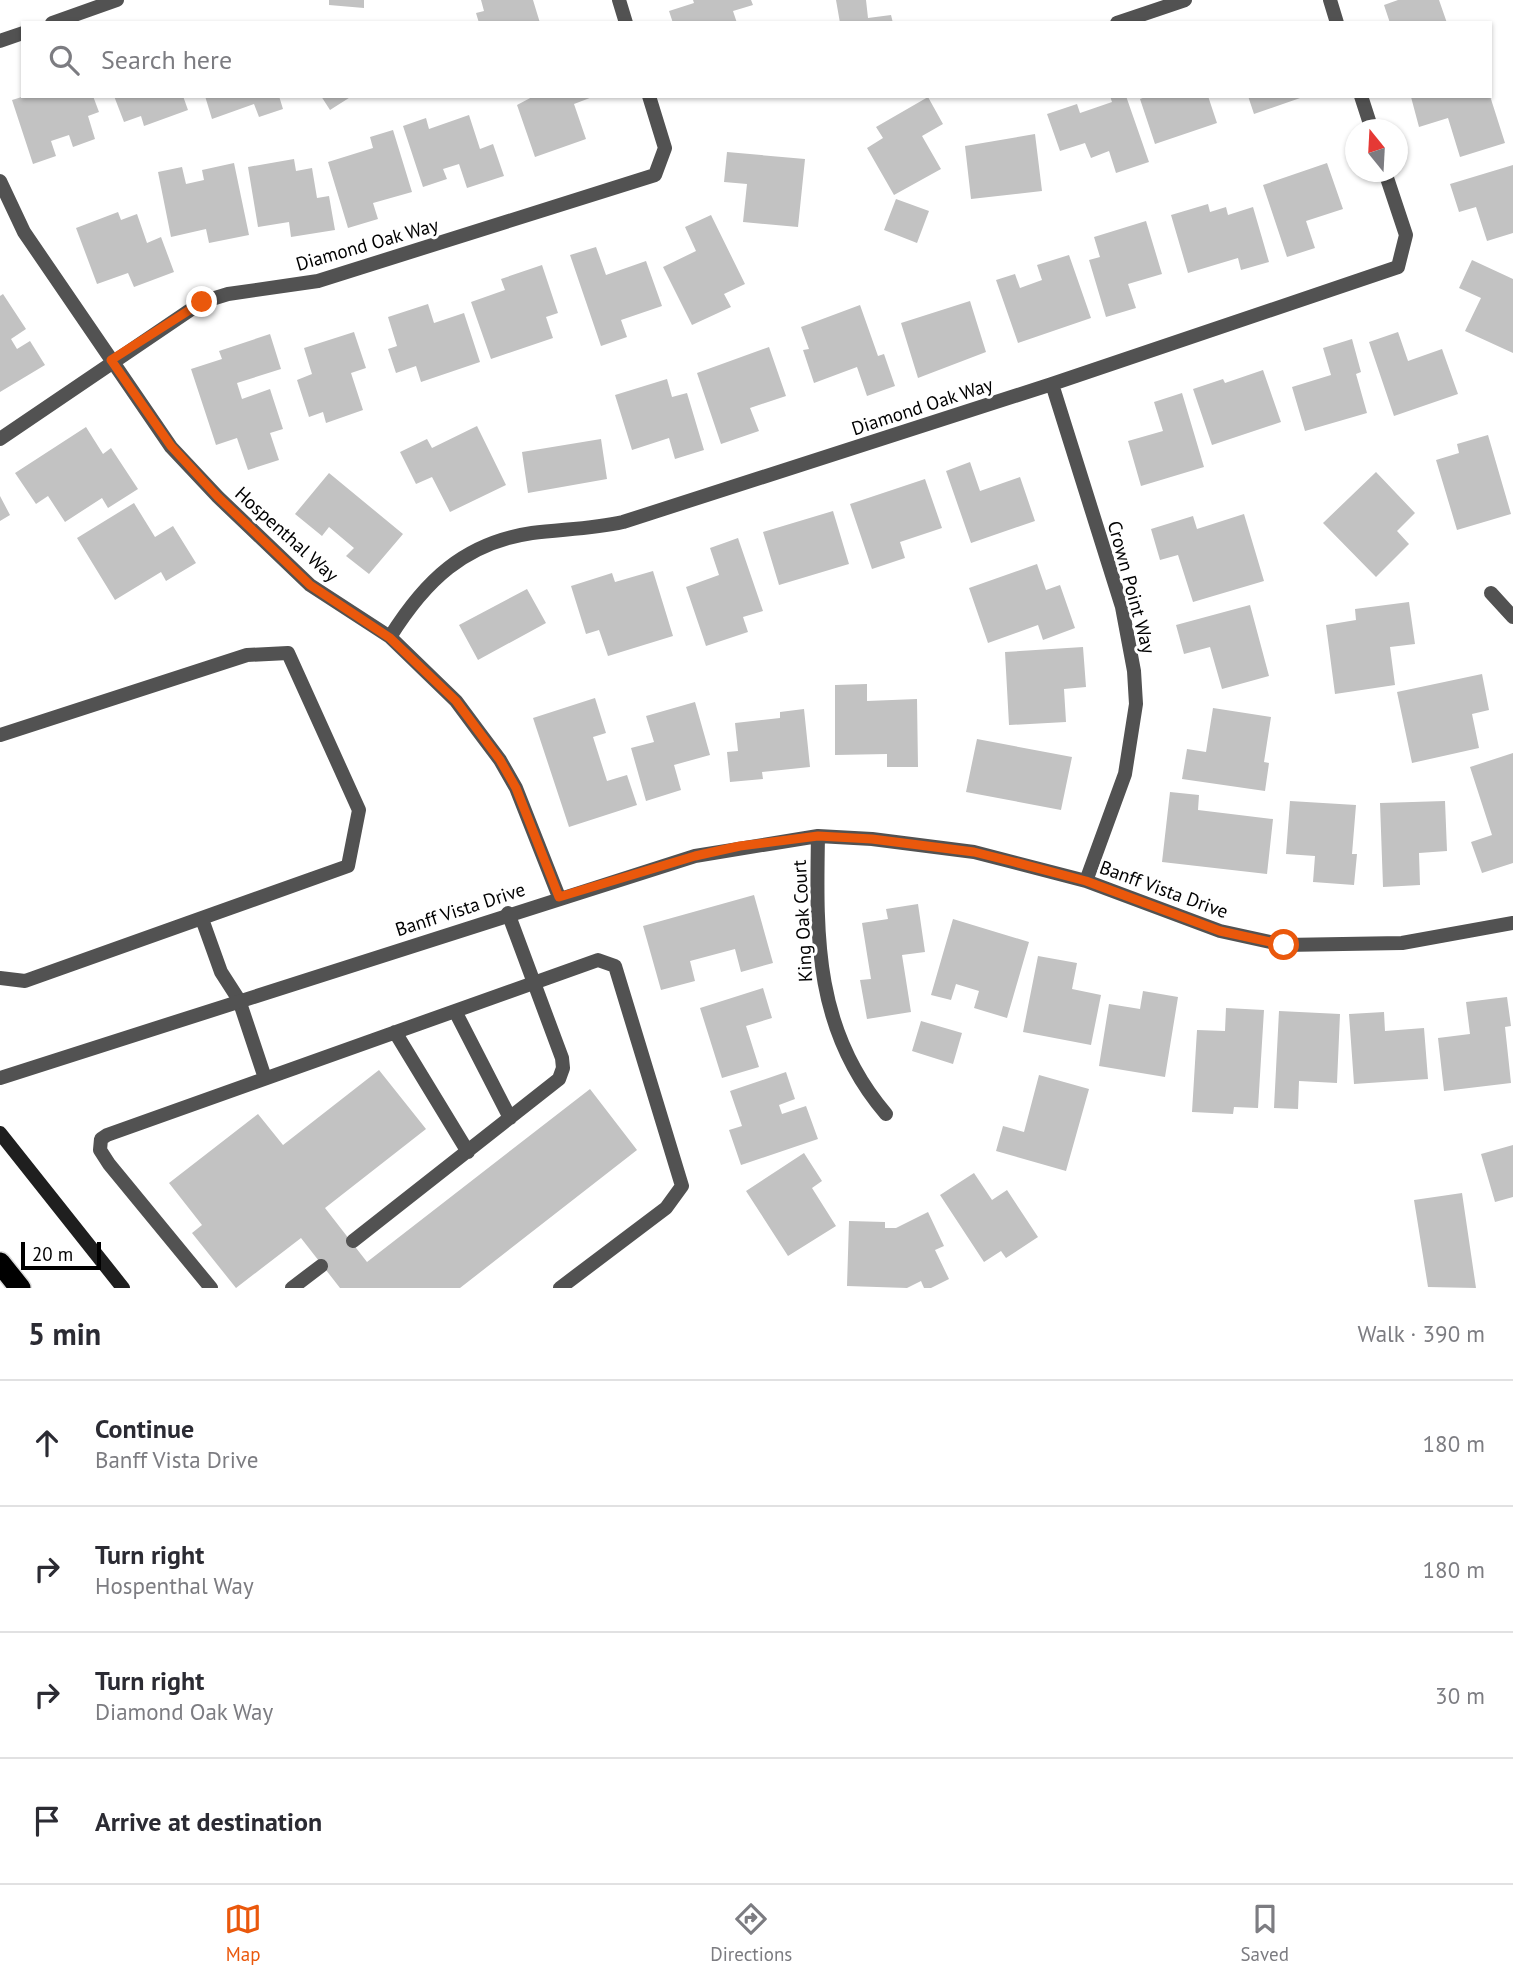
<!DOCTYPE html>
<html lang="en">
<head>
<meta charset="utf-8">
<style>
	body { margin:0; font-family:"PT Sans",sans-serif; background:#f7f7f7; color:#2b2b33 }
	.compass { position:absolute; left:1345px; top:119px; width:63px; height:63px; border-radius:50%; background:#fff; box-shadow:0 2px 5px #0004; rotate:342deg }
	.scale { position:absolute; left:21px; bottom:18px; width:80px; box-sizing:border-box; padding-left:7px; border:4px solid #000; border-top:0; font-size:19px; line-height:24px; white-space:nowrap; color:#000; -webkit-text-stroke:5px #fff; paint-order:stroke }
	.stop { position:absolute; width:21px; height:21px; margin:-16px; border:5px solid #ea580c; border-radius:50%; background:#fff }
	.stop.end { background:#ea580c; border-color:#fff; box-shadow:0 2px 7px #0008 }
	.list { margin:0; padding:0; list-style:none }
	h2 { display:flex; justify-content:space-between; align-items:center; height:91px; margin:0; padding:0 28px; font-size:30px }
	h2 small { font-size:23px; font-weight:400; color:#7c7c81 }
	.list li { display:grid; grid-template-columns:46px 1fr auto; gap:21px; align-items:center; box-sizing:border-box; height:126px; padding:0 28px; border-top:2px solid #e1e1e2 }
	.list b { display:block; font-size:26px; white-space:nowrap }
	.list p { margin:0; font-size:23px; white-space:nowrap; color:#7c7c81 }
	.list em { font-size:23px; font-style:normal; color:#7c7c81 }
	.icon { flex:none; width:38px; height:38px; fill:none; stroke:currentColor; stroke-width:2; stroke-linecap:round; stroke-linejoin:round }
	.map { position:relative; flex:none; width:1513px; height:1288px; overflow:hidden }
	.search { position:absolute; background:#fff; box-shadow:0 2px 5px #0004; left:21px; right:21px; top:21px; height:77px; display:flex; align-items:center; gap:18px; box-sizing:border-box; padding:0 24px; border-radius:0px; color:#7c7c81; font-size:26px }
	.sheet { height:595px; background:#fff }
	nav { display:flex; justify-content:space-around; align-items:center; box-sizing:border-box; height:98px; border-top:2px solid #e1e1e2; background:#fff; font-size:19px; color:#7c7c81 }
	nav a { display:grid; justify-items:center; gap:4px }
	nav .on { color:#ea580c }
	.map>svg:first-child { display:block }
</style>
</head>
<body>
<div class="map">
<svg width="1513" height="1288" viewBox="0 0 1513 1288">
	<rect width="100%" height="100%" fill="#fff"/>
	<!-- building -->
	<path fill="#c2c2c2" d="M 329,0 L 364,0 L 364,8 L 329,5 Z
		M 481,0 L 533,0 L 540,23 L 479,23 L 476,13 L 484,11 Z
		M 693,0 L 751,0 L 753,5 L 733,11 L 737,23 L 673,23 L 669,11 L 694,3 Z
		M 836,0 L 866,0 L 868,18 L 891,15 L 893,23 L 840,23 Z
		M 1398,0 L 1439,0 L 1447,23 L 1390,23 L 1384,5 Z
		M 25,96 L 93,96 L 99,112 L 88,116 L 95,139 L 73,147 L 69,135 L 51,141 L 56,156 L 33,164 L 12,100 Z
		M 114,96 L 183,96 L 188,110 L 144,126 L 141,116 L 124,122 Z
		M 205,96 L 279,96 L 283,109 L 259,117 L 254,104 L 212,119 Z
		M 321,96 L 352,96 L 330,110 Z
		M 534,96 L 595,96 L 574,104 L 586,139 L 535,157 L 517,105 Z
		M 1110,96 L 1126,96 L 1149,162 L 1116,173 L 1109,151 L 1091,158 L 1085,143 L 1060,151 L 1047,114 L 1077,104 L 1080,113 L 1112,102 Z
		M 1148,96 L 1208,96 L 1217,123 L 1155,144 L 1140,99 Z
		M 1248,96 L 1303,96 L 1303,97 L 1254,114 Z
		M 1413,96 L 1490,96 L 1505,143 L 1460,157 L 1448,118 L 1419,127 L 1411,97 Z
		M 928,97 L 943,124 L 922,136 L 941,169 L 894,195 L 867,148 L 883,138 L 876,127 Z
		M 469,115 L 480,149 L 493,144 L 504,176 L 467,188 L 459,164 L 443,169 L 447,179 L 423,187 L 403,126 L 426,118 L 429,129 Z
		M 393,130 L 412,192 L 373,203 L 378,219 L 348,228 L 328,162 L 373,148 L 370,137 Z
		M 1035,134 L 1042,191 L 971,199 L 965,146 Z
		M 727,152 L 805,159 L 798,227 L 743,222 L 747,184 L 724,182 Z
		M 294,159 L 296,171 L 312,168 L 317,198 L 329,196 L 335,230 L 291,237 L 289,222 L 258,227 L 248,167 Z
		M 234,163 L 249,235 L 209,243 L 206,229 L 171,237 L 158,172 L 182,167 L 186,184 L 204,180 L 202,170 Z
		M 1327,163 L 1343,209 L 1306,221 L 1315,248 L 1287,257 L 1263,185 Z
		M 1513,165 L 1513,233 L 1487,241 L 1476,207 L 1459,212 L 1450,184 Z
		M 896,199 L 929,211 L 917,243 L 884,230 Z
		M 1208,204 L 1210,212 L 1226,207 L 1228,215 L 1253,207 L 1269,262 L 1241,270 L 1238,258 L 1188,273 L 1171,215 Z
		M 118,212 L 121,220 L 137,214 L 147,243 L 161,237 L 174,272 L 134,287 L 128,273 L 97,284 L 76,228 Z
		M 711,215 L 745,284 L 724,294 L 731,307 L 692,325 L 663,267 L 696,251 L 685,227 Z
		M 1146,221 L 1162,274 L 1128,284 L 1136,308 L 1106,317 L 1089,260 L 1100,257 L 1094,237 Z
		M 596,247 L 606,275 L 646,261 L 662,306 L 621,320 L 627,337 L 601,346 L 570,255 Z
		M 1069,255 L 1091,318 L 1018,343 L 996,280 L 1015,274 L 1020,288 L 1042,280 L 1037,265 Z
		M 1472,260 L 1513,279 L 1513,353 L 1465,331 L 1481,298 L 1459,288 Z
		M 542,265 L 558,313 L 546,317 L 553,338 L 491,359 L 471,302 L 505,290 L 501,279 Z
		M 3,294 L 26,329 L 11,339 L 17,349 L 30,341 L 45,365 L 0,392 L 0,296 Z
		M 970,301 L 986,352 L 918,378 L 901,323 Z
		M 428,304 L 434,323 L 464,313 L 480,362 L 421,382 L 416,366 L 396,373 L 388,349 L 397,346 L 388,317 Z
		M 860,305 L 878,356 L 884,354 L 895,386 L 867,396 L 857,367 L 814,383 L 803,350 L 809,349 L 801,327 Z
		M 354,332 L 366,368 L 351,373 L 363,410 L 326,423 L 323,412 L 309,417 L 297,380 L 312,374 L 304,348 Z
		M 1398,332 L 1408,361 L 1442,349 L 1458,394 L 1394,416 L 1369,342 Z
		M 270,334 L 281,369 L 237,383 L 242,399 L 270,389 L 283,429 L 270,433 L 279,460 L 248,470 L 237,438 L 216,445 L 191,369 L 222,359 L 219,351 Z
		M 1352,339 L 1361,372 L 1356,374 L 1367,413 L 1305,431 L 1292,387 L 1331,375 L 1323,348 Z
		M 769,347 L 786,396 L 750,408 L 759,431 L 721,444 L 697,373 Z
		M 1263,370 L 1281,422 L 1212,445 L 1193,389 L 1223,379 L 1225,383 Z
		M 667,379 L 672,397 L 687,393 L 704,450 L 675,459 L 669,438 L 632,450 L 615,395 Z
		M 1182,393 L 1204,467 L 1141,486 L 1128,441 L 1163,431 L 1154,402 Z
		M 477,426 L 506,485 L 450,512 L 432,477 L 416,484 L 400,452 L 427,439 L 432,448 Z
		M 86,427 L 103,454 L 111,448 L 138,489 L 108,508 L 102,498 L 65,522 L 48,496 L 36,504 L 15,473 Z
		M 1488,435 L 1511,514 L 1457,530 L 1436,460 L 1459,453 L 1457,444 Z
		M 601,439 L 607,479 L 528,493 L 522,452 Z
		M 970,462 L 980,491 L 1020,477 L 1035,521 L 971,543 L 946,471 Z
		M 1376,472 L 1415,513 L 1397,531 L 1409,544 L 1376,577 L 1323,523 Z
		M 329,473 L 403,534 L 369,574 L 346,556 L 354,548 L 329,527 L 322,536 L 295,514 Z
		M 925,479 L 942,528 L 900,542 L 905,558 L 872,569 L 850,504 Z
		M 0,496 L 10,515 L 0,521 Z
		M 134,503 L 155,537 L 173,526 L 196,563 L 166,581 L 161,572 L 115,600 L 77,538 Z
		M 833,511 L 849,564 L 779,585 L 763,532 Z
		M 1244,514 L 1264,581 L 1193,602 L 1178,555 L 1160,560 L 1151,529 L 1193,516 L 1197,529 Z
		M 738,538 L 763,611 L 743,617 L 748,632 L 706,646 L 686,587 L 719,575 L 710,548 Z
		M 1037,564 L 1046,590 L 1060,585 L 1075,628 L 1043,640 L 1038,625 L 988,643 L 969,588 Z
		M 653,571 L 673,636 L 608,656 L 599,630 L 586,634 L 571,586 L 612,573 L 615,582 Z
		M 527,589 L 546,623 L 478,660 L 459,625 Z
		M 1409,602 L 1415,644 L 1390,647 L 1395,685 L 1335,694 L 1326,625 L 1356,620 L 1355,609 Z
		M 1250,605 L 1269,676 L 1222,689 L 1210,647 L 1184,654 L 1176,625 Z
		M 1083,647 L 1086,687 L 1064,689 L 1066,722 L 1009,725 L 1005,652 Z
		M 1482,674 L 1489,710 L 1472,714 L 1479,748 L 1412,763 L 1397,692 Z
		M 867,684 L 867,701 L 917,699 L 918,767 L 887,767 L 887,754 L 835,755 L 835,685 Z
		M 595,698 L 606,733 L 593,737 L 607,781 L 627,775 L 637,805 L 569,827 L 533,718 Z
		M 695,702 L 710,755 L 674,765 L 681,790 L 646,801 L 631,748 L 654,742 L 646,716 Z
		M 1213,708 L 1271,717 L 1264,762 L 1269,763 L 1265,791 L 1182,779 L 1187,749 L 1206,752 Z
		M 804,709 L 810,767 L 762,772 L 763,779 L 730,782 L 727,752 L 738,751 L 735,723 L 780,718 L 780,712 Z
		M 977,739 L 1072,757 L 1061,810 L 966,792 Z
		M 1513,753 L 1513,863 L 1482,873 L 1471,842 L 1492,835 L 1470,767 Z
		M 1170,792 L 1199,795 L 1198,810 L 1273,819 L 1267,874 L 1162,862 Z
		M 1290,801 L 1356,805 L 1352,854 L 1357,854 L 1354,885 L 1313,882 L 1315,856 L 1286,854 Z
		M 1445,801 L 1447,851 L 1419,853 L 1420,885 L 1383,887 L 1380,803 Z
		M 754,895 L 773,963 L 741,972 L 735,949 L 690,961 L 695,981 L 661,990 L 643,926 Z
		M 918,904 L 925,952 L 902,955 L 911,1012 L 867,1019 L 860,980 L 871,979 L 862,923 L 888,919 L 886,909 Z
		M 953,919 L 1029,942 L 1007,1018 L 974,1008 L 979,991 L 956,984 L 951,1000 L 931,995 Z
		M 1038,956 L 1077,963 L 1072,989 L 1101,995 L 1091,1045 L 1023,1032 Z
		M 763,988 L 772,1018 L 746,1026 L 759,1067 L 722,1078 L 700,1008 Z
		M 1143,991 L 1178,997 L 1165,1077 L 1099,1066 L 1109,1004 L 1140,1009 Z
		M 1507,997 L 1511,1026 L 1505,1027 L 1511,1083 L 1444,1091 L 1438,1038 L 1470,1034 L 1466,1002 Z
		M 1226,1008 L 1264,1010 L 1258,1108 L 1234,1107 L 1233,1114 L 1192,1112 L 1197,1030 L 1225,1031 Z
		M 1279,1011 L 1340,1014 L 1337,1083 L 1299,1081 L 1298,1109 L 1274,1108 Z
		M 1384,1012 L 1385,1031 L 1424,1028 L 1428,1079 L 1354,1084 L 1349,1014 Z
		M 921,1021 L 962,1033 L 953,1064 L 912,1051 Z
		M 379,1070 L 426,1129 L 325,1208 L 367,1262 L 590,1089 L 637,1150 L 460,1288 L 340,1288 L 301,1238 L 236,1288 L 192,1233 L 202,1225 L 169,1183 L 258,1114 L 283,1145 Z
		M 786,1072 L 795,1099 L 779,1105 L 782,1114 L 806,1106 L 818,1139 L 741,1165 L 729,1130 L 742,1126 L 730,1091 Z
		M 1039,1075 L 1089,1089 L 1066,1171 L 996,1151 L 1003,1126 L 1024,1132 Z
		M 1513,1145 L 1513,1197 L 1495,1202 L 1481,1154 Z
		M 804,1153 L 822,1181 L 812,1188 L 836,1226 L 788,1256 L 746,1191 Z
		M 974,1173 L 992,1200 L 1007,1190 L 1038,1237 L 1006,1258 L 1001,1251 L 984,1262 L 940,1195 Z
		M 1462,1193 L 1476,1288 L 1428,1287 L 1414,1200 Z
		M 928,1212 L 944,1246 L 935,1250 L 949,1279 L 931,1288 L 924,1288 L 921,1281 L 907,1288 L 847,1286 L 849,1221 L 885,1222 L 885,1228 L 896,1228 Z"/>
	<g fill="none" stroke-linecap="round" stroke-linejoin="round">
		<!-- highway casing -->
		<g stroke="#dbdbdb" stroke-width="24">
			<path id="highway" d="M 0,1263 L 20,1288"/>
		</g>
		<!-- lane -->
		<path stroke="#525252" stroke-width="14" d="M 0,735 L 247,655 L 288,653 L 359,810 L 348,866 L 25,981 L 0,978
			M 202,919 L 221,972 L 239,1000 L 265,1078
			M 455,1011 L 510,1118
			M 395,1032 L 468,1152
			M 353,1241 L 559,1079 L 563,1068 L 562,1058 L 508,913
			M 211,1288 L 109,1164 L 100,1150 L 101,1139 L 107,1135 L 598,960 L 615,966 L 682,1186 L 666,1208 L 560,1288
			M 292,1288 L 321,1266"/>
		<!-- street -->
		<path stroke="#525252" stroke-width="14" d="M 619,0 L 626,23
			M 1330,0 L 1337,23
			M 52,23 L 117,0
			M 1117,23 L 1185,0
			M 0,41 L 23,33
			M 1361,96 L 1372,130
			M 0,181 L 24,232 L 171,447 L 218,497 L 310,585 L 390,637 L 456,701 L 479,732 L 500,760 L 516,788 L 559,897
			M 1052,384 L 1122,607 L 1134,671 L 1136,704 L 1125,774 L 1086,881
			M 0,439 L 202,302 L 228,294 L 318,281 L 655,175 L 665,148 L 649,96
			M 1491,593 L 1513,617
			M 390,637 C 425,581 464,543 532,533 C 563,529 592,529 623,522 L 1052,384 L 1398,267 L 1406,235 L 1385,172
			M 818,836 C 816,940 815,1031 886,1114
			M 0,1078 L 695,856 L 818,836 L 872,839 L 974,852 L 1086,881 L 1220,931 L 1284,945 L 1402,943 L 1513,923"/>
		<!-- secondary -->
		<path stroke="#1f1f1f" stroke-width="14" d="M 0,1133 L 123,1288"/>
		<!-- highway -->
		<use href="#highway" stroke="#000" stroke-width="21"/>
	</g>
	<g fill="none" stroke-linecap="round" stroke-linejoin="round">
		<!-- route -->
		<path stroke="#ea580c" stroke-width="9" d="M 202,302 L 111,360 L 171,446 L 218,497 L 310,585 L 390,638 L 456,701 L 500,760 L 516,788 L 559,897 L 695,856 L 740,846 L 818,836 L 872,839 L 974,852 L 1014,862 L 1086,881 L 1220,931 L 1284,945"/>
	</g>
	<g text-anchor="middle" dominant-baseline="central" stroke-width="6" stroke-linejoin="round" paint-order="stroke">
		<!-- street labels -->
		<g font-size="19" fill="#000" stroke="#fff">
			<text transform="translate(367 244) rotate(-16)">Diamond Oak Way</text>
			<text transform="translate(922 406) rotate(-18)">Diamond Oak Way</text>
			<text transform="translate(287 534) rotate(42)">Hospenthal Way</text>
			<text transform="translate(1132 587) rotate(75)">Crown Point Way</text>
			<text transform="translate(1164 889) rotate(20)">Banff Vista Drive</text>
			<text transform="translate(460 909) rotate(-18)">Banff Vista Drive</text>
			<text transform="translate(802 921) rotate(-93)">King Oak Court</text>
		</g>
	</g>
</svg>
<svg class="compass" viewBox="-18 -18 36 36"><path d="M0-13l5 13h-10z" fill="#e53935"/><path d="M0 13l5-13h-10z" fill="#7c7c81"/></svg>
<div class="scale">20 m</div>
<div class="stop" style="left:1284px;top:945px"></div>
<div class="stop end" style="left:202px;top:302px"></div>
<div class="search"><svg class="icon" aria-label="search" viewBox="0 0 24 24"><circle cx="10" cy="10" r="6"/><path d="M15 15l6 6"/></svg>Search here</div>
</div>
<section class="sheet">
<h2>5 min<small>Walk · 390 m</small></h2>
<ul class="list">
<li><svg class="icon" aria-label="ahead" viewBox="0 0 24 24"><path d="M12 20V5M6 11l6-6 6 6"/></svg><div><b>Continue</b><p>Banff Vista Drive</p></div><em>180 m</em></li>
<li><svg class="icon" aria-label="right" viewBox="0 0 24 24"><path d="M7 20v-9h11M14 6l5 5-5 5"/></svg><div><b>Turn right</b><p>Hospenthal Way</p></div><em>180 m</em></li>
<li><svg class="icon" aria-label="right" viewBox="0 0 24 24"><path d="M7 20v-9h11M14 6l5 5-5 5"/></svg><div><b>Turn right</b><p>Diamond Oak Way</p></div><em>30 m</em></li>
<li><svg class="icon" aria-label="arrive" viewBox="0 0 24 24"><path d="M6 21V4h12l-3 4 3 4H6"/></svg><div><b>Arrive at destination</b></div></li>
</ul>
</section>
<nav>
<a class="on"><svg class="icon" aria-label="map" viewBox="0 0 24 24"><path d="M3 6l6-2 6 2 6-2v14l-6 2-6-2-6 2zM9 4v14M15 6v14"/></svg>Map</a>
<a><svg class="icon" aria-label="directions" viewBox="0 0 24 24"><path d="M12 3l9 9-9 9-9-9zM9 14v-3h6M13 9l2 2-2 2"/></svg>Directions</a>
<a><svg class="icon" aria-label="saved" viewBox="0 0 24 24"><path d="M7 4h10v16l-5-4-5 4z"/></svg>Saved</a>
</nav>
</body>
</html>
